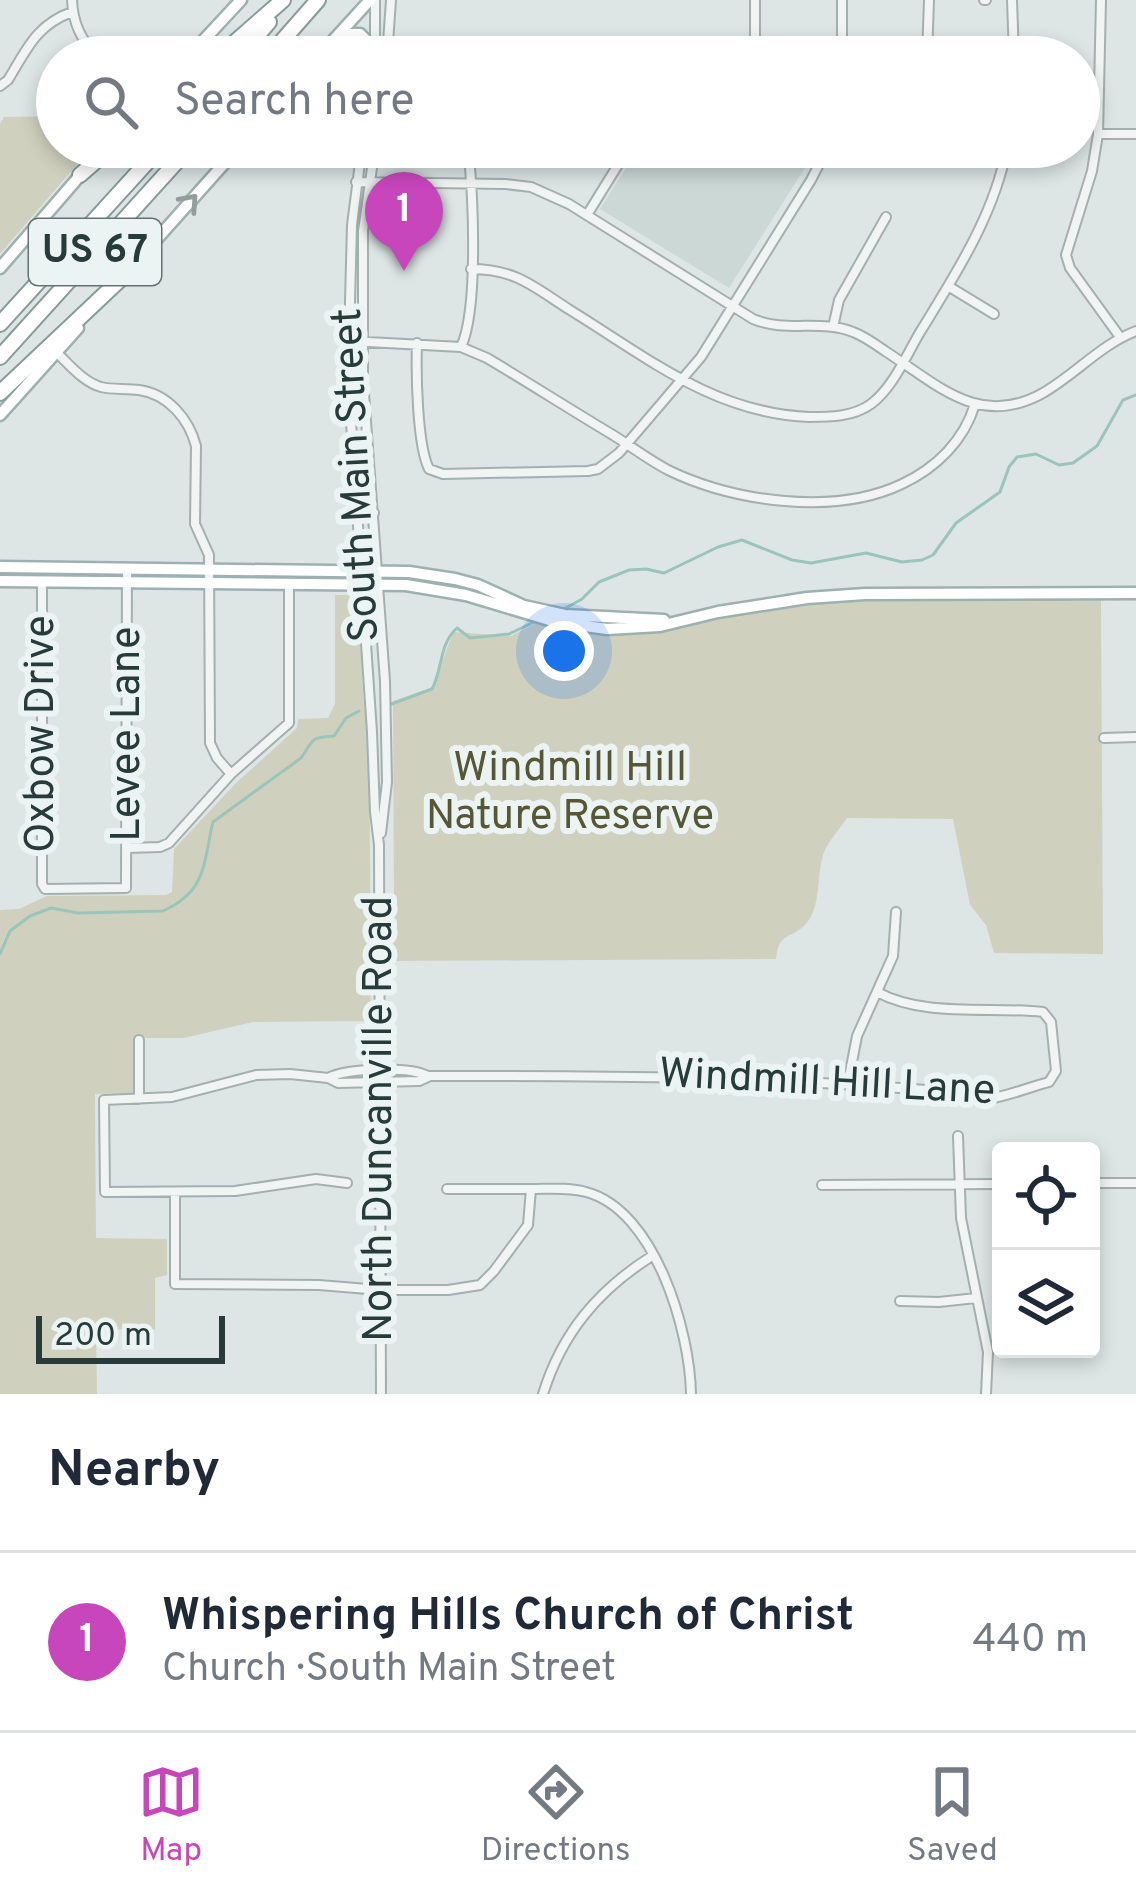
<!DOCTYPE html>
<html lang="en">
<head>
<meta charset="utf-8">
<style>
	body { margin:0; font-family:Overpass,sans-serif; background:#f2f2f3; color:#1f2937 }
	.controls { position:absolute; right:36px; bottom:36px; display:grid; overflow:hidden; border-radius:12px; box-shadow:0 6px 18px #0003 }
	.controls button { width:108px; height:108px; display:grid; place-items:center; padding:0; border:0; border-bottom:3px solid #e0e1e3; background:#fff; color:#1f2937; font:60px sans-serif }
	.scale { position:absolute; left:36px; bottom:30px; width:189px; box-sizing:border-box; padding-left:12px; border:6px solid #273c3a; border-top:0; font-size:33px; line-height:42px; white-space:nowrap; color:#273c3a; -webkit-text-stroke:9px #ecf4f3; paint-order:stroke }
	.you { position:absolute; left:564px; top:651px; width:42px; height:42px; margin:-30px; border:9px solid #fff; border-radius:50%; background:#1a73e8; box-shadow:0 0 0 18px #1a73e833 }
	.badge { display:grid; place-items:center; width:78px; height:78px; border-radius:50%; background:#c746bb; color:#fff; font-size:39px; font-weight:700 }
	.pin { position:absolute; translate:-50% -99px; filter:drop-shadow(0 3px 6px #0008) }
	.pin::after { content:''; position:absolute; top:63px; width:42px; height:36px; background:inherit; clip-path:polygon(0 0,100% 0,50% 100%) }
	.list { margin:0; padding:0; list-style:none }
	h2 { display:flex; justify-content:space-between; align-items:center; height:156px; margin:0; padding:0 48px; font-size:51px }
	h2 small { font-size:39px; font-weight:400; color:#747a83 }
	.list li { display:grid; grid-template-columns:78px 1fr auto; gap:36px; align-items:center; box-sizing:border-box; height:180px; padding:0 48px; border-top:3px solid #e0e1e3 }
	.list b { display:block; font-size:45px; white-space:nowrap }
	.list p { margin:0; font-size:39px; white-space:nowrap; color:#747a83 }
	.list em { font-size:39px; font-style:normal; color:#747a83 }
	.icon { flex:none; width:66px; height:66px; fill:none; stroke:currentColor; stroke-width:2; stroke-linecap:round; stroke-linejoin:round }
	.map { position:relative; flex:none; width:1136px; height:1394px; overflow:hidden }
	.search { position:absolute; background:#fff; box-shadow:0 6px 18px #0003; left:36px; right:36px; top:36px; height:132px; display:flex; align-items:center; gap:30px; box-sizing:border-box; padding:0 42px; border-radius:66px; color:#747a83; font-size:45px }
	.sheet { height:336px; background:#fff }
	nav { display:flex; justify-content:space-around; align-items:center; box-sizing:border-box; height:168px; border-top:3px solid #e0e1e3; background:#fff; font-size:33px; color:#747a83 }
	nav a { display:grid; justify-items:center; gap:6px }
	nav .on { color:#c746bb }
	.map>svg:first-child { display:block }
</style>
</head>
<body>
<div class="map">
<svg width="1136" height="1394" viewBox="0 0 1136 1394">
	<rect width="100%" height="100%" fill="#dde6e5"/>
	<!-- built -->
	<path fill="#cbd8d6" d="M 639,147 L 818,147 L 729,288 L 600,209 Z"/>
	<!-- green -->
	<path fill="#d0d0bf" d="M 57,116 L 57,147 L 92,147 L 0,254 L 0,124 L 4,117 Z
		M 335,595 L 350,595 L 358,602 L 364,709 L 369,711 L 371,1021 L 253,1022 L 184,1038 L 134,1038 L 134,1093 L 95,1094 L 96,1238 L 167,1239 L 167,1275 L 155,1278 L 155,1330 L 96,1329 L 97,1394 L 0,1394 L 0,910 L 19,909 L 47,896 L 166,895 L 172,892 L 174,849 L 236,783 L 297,728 L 298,719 L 328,718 L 335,704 Z
		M 1101,599 L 1103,954 L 994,953 L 986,925 L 970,905 L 953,819 L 847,818 C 840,829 830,839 825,850 C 815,873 823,906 805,925 C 790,940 779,931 776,959 L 388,961 L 386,909 L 394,908 L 393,701 L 433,687 L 453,632 L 511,636 L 548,617 L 652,629 L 841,600 Z"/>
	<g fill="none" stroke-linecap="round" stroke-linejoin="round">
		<!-- stream -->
		<path stroke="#99c5bb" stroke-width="3" d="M 564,609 L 582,599 L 599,582 L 629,570 L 646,569 L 664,573 L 718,547 L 742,540 L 792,560 L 811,563 L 866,553 L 902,562 L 922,560 L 933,555 L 956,523 L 1000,492 L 1009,467 L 1017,457 L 1036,454 L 1059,465 L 1073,463 L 1097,446 L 1123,400 L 1136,395
			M 389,705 L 432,689 C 443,668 439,644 457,628 L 470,638 L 509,634 L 538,620
			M 0,954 L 10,931 L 30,916 L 51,908 L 78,913 L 163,911 C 207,891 203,864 213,822 L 301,758 C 315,739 308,738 334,736 L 346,718 L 359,711"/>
		<!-- minor casing -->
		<g stroke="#a3b0ae" stroke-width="12">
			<path id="minor" d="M 72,0 C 73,24 81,38 96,57
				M 755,0 L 755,57
				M 984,0 L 986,0
				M 1012,0 L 1014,57
				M 1101,0 L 1098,134 L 1092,171 L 1066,255 L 1070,268 L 1120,337
				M 375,57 L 375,0
				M 387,57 L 391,0
				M 842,57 L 842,0
				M 927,57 L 929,0
				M 0,86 L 8,80 C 27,49 36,25 72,12
				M 1098,134 L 1136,134
				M 362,147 L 352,225 L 348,378 L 372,732 L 375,812 L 379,845 L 381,1394
				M 375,147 L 363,231 L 363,380 L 385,681 L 387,782 L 381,833
				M 356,182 L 505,184 L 531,187 L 569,204 L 753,319 C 786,333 821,319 853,332 C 864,336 875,344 885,351 C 937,384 979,429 1043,393 C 1076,374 1100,345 1136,331
				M 587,215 L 629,147
				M 471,269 C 516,269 534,287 570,310 C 648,358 714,413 809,417 C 830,417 853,417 871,404 C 894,387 907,353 922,329 C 957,272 995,213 1007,147
				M 948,286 L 994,314
				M 833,327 L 839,300 L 886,217
				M 349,341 L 461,347 L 487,358 C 529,383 571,410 613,435 C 632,447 649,460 668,470 C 734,502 835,516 902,484 C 936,468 964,441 975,404
				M 417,343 C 416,372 417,445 429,469 L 443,474 L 588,471 L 598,469 L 619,453 L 701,357 L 811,180 L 828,147
				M 461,347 C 479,308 473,192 468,147
				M 56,352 C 69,364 83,382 101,387 C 113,390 126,388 139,390 C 168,394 189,419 196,446 L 195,524 L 209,555 L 210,743 L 217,758 L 231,774
				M 356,483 L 364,493 L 366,511 L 374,513
				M 42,581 L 42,884 L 45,889 L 126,888 L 127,569
				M 1104,738 L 1136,737
				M 128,848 L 160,847 L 169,843 L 231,774 L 289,723 L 289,584
				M 139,1040 L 139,1099
				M 328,1078 C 347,1068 410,1066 428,1076
				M 848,1083 L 857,1036 L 893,956 L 896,912
				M 958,1136 L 961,1218 L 988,1352 L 986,1394
				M 347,1183 L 316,1179 L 235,1191 L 105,1192 L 104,1100 L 172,1097 L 256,1075 L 290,1074 L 328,1078 L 338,1083 L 419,1081 L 430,1076 C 603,1076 774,1076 947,1092 C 982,1110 1014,1091 1049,1082 L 1056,1071 L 1051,1022 L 1043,1012 C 991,1006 925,1018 877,992
				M 1091,1183 L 1136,1183
				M 822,1185 L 1001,1184
				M 447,1189 C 475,1189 503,1189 531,1189 C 549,1189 568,1187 586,1192 C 655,1210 690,1331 691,1394
				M 175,1192 L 175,1284 L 319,1285 L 380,1290 L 448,1290 L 480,1285 L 494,1271 L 528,1225 L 531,1189
				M 900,1301 L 939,1302 L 976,1298
				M 543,1394 C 562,1333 598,1290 652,1256"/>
		</g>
		<!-- major casing -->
		<g stroke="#9db1ae" stroke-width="15">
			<path id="major" d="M 341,34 L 360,34 L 375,49
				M 188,57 L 241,0
				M 318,57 L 370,0
				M 0,268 L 83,172
				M 122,278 L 239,147
				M 0,415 L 78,328
				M 0,567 L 409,572 L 455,579 L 478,585 L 524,606 L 565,615 L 664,620
				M 0,581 L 406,585 L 466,595 L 556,622 L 607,629 L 660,626 L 718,612 L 807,598 L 865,594 L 1136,593"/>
		</g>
		<!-- highway casing -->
		<g stroke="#859c99" stroke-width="18">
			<path id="highway" d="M 218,57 L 283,0
				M 239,57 L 269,22
				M 268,57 L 318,0
				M 80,175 L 112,147
				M 0,324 L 161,147
				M 0,357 L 190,147
				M 0,393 L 126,274"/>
		</g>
		<!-- minor -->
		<use href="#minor" stroke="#f0f5f4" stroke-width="8"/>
		<!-- major -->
		<use href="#major" stroke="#fff" stroke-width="10"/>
		<!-- highway -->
		<use href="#highway" stroke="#fff" stroke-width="14"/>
	</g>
	<!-- one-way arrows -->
	<defs><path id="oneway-chevron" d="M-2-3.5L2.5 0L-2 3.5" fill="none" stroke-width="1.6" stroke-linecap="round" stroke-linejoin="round" transform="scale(3)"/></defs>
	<use stroke="#939e9c" href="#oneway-chevron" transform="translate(190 202) rotate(-48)"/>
	<g text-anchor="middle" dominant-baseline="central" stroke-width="12" stroke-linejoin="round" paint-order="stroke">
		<!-- shield labels -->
		<rect fill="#ecf4f3" stroke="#627372" stroke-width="3" x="29" y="219" width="132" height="66" rx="9"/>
		<g font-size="39" font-weight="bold" fill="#273c3a">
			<text x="95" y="252">US 67</text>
		</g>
		<!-- street labels -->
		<g font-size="42" fill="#273c3a" stroke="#ecf4f3">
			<text transform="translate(358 475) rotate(-93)">South Main Street</text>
			<text transform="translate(42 734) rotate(-90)">Oxbow Drive</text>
			<text transform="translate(128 734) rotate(-90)">Levee Lane</text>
			<text transform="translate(827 1084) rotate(3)">Windmill Hill Lane</text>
			<text transform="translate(380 1119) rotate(-90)">North Duncanville Road</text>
		</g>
		<!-- park labels -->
		<g font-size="42" fill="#555735" stroke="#ecf4f3">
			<text x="570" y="769">Windmill Hill<tspan x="570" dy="48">Nature Reserve</tspan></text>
		</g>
	</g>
</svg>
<div class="controls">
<button><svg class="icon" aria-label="locate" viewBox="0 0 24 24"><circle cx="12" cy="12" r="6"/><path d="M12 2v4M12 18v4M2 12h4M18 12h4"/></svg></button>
<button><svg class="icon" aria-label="layers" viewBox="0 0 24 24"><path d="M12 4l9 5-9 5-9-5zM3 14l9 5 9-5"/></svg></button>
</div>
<div class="scale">200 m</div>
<div class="you"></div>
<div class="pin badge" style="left:404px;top:271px">1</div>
<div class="search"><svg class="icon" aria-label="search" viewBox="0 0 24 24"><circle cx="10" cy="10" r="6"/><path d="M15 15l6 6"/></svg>Search here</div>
</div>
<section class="sheet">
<h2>Nearby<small></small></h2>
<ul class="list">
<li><span class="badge">1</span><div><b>Whispering Hills Church of Christ</b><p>Church · South Main Street</p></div><em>440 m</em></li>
</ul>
</section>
<nav>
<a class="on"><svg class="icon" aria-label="map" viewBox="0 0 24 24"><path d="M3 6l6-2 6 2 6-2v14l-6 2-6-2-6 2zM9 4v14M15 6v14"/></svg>Map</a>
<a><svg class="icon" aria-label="directions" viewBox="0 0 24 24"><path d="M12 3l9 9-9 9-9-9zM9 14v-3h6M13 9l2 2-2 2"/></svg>Directions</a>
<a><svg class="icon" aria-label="saved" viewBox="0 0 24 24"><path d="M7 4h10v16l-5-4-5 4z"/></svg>Saved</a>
</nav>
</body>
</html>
